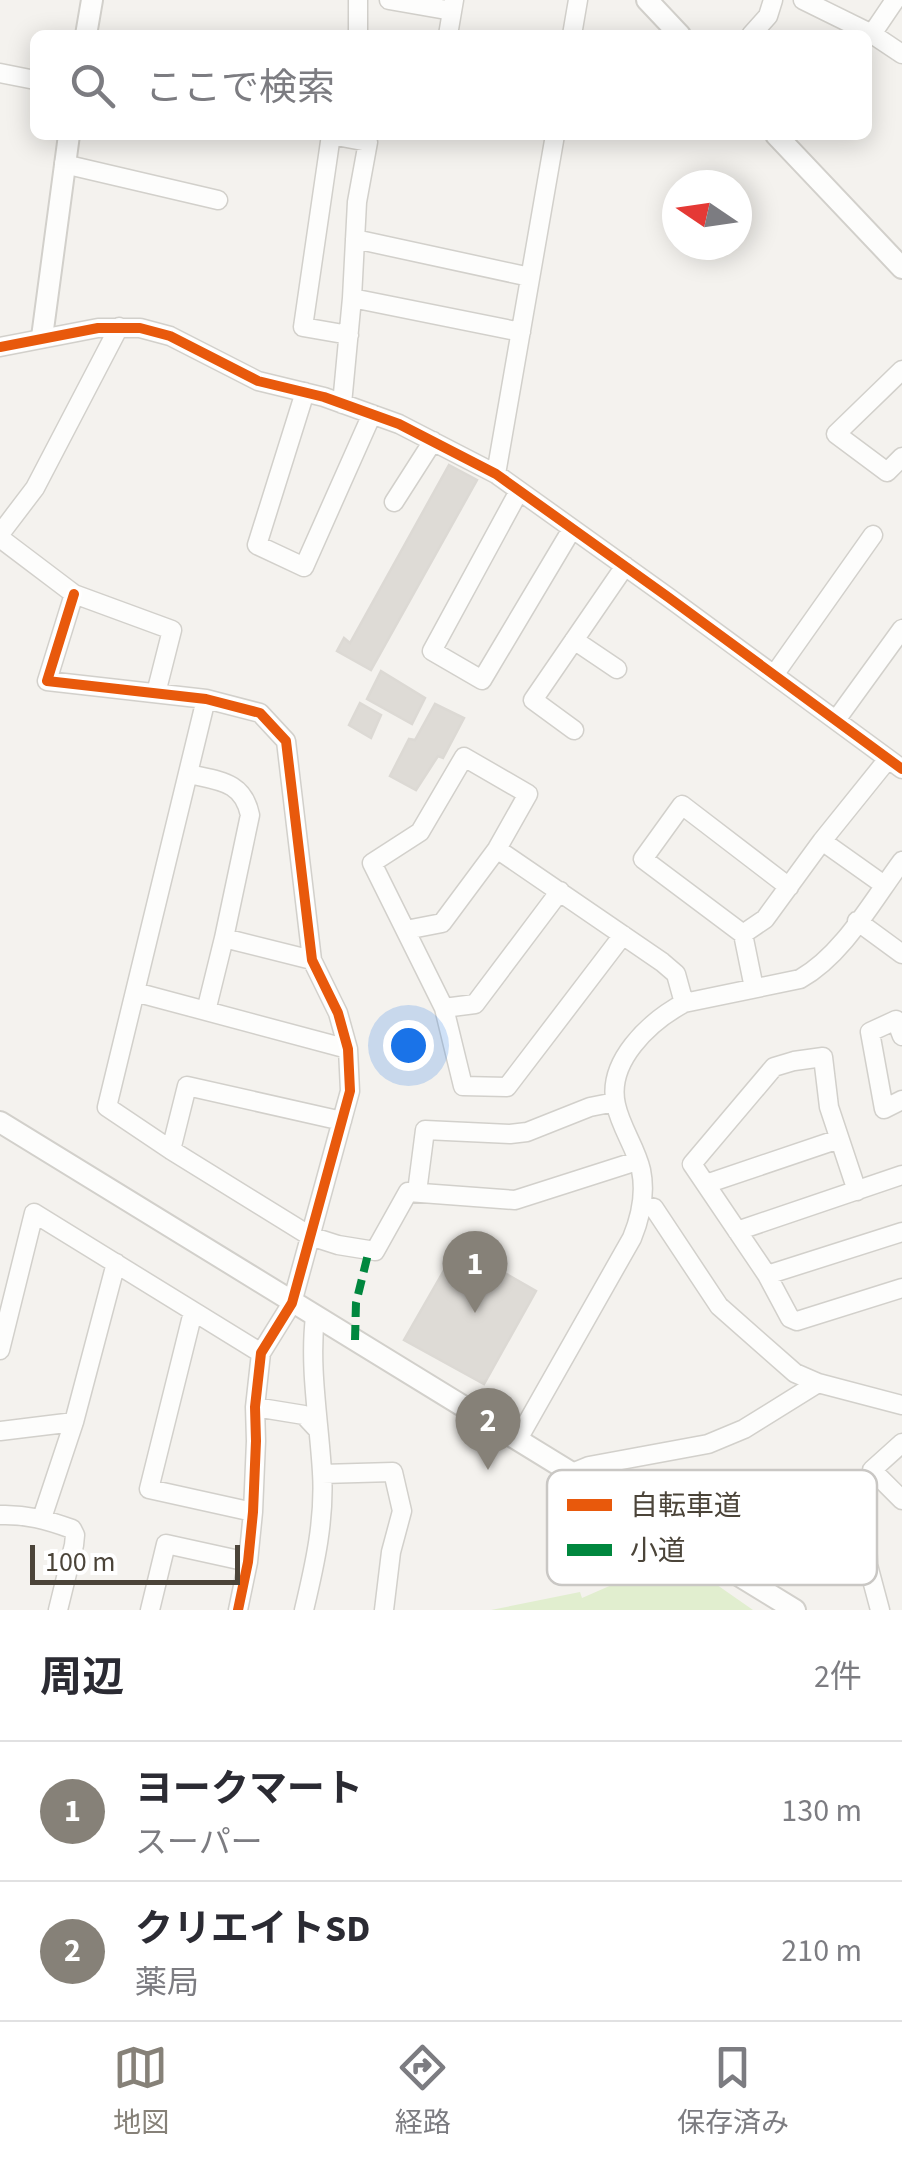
<!DOCTYPE html>
<html lang="ja">
<head>
<meta charset="utf-8">
<style>
	body { margin:0; font-family:"Source Sans 3","Noto Sans JP",sans-serif; background:#f7f7f7; color:#2b2b33 }
	.compass { position:absolute; left:662px; top:170px; width:90px; height:90px; border-radius:50%; background:#fff; box-shadow:0 5px 25px #0003; rotate:283deg }
	.scale { position:absolute; left:30px; bottom:25px; width:210px; box-sizing:border-box; padding-left:10px; border:5px solid #4b4439; border-top:0; font-size:28px; line-height:35px; white-space:nowrap; color:#4b4439; -webkit-text-stroke:8px #fff; paint-order:stroke }
	.you { position:absolute; left:408px; top:1045px; width:35px; height:35px; margin:-25px; border:8px solid #fff; border-radius:50%; background:#1a73e8; box-shadow:0 0 0 15px #1a73e833 }
	.badge { display:grid; place-items:center; width:65px; height:65px; border-radius:50%; background:#868178; color:#fff; font-size:32px; font-weight:700 }
	.pin { position:absolute; translate:-50% -82px; filter:drop-shadow(0 2px 5px #0008) }
	.pin::after { content:''; position:absolute; top:52px; width:35px; height:30px; background:inherit; clip-path:polygon(0 0,100% 0,50% 100%) }
	.list { margin:0; padding:0; list-style:none }
	h2 { display:flex; justify-content:space-between; align-items:center; height:130px; margin:0; padding:0 40px; font-size:42px }
	h2 small { font-size:32px; font-weight:400; color:#7c7c81 }
	.list li { display:grid; grid-template-columns:65px 1fr auto; gap:30px; align-items:center; box-sizing:border-box; height:140px; padding:0 40px; border-top:2px solid #e1e1e2 }
	.list b { display:block; font-size:38px; white-space:nowrap }
	.list p { margin:0; font-size:32px; white-space:nowrap; color:#7c7c81 }
	.list em { font-size:32px; font-style:normal; color:#7c7c81 }
	.icon { flex:none; width:55px; height:55px; fill:none; stroke:currentColor; stroke-width:2; stroke-linecap:round; stroke-linejoin:round }
	.map { position:relative; flex:none; width:902px; height:1610px; overflow:hidden }
	.search { position:absolute; background:#fff; box-shadow:0 5px 25px #0003; left:30px; right:30px; top:30px; height:110px; display:flex; align-items:center; gap:25px; box-sizing:border-box; padding:0 35px; border-radius:15px; color:#7c7c81; font-size:38px }
	.sheet { height:410px; background:#fff }
	nav { display:flex; justify-content:space-around; align-items:center; box-sizing:border-box; height:140px; border-top:2px solid #e1e1e2; background:#fff; font-size:28px; color:#7c7c81 }
	nav a { display:grid; justify-items:center; gap:5px }
	nav .on { color:#868178 }
	.map>svg:first-child { display:block }
</style>
</head>
<body>
<div class="map">
<svg width="902" height="1610" viewBox="0 0 902 1610">
	<rect width="100%" height="100%" fill="#f4f2ee"/>
	<!-- green -->
	<path fill="#e1eecf" d="M 677,1557 L 753,1610 L 491,1610 L 580,1592 L 582,1598 L 614,1584 L 619,1586 Z"/>
	<!-- building -->
	<path fill="#dedbd6" stroke="#dcd9d4" stroke-width="2.5" d="M 449,465 L 477,480 L 371,670 L 337,651 L 344,638 L 350,643 Z
		M 381,671 L 425,698 L 412,724 L 367,699 Z
		M 360,703 L 381,715 L 371,738 L 349,725 Z
		M 435,704 L 464,718 L 443,758 L 438,756 L 416,790 L 390,776 L 409,739 L 415,740 Z
		M 458,1246 L 536,1291 L 484,1384 L 404,1340 Z"/>
	<g fill="none" stroke-linecap="round" stroke-linejoin="round">
		<!-- minor casing -->
		<g stroke="#d2d0cb" stroke-width="21">
			<path id="minor" d="M 389,0 L 452,11
				M 803,0 L 872,34 L 902,54
				M 872,34 L 895,0
				M 358,35 L 358,0
				M 448,35 L 454,0
				M 572,35 L 578,0
				M 751,35 L 768,16 L 773,0
				M 0,73 L 35,80
				M 64,164 L 218,200
				M 355,239 L 530,277
				M 352,298 L 521,332
				M 0,347 L 98,328 L 140,328 L 170,336 L 258,381 L 324,397 L 399,424 L 496,474 L 668,597 L 902,769
				M 902,370 L 836,434 L 887,472 L 902,457
				M 305,392 L 257,545 L 304,567 L 372,414
				M 342,404 L 352,298 L 357,202 L 368,142 L 331,135 L 303,327 L 349,335
				M 496,474 L 555,135
				M 519,491 L 432,651 L 482,680 L 572,529
				M 394,502 L 433,441
				M 0,534 L 35,488 L 119,327
				M 0,538 L 74,594 L 172,630 L 156,693
				M 74,594 L 47,681 L 206,699 L 260,713 L 286,741 L 312,960 L 338,1013 L 348,1049 L 350,1091 L 292,1303 L 261,1353 L 255,1407 L 256,1441 L 253,1512 L 248,1562 L 238,1610
				M 574,640 L 617,669
				M 774,675 L 873,535
				M 206,699 L 107,1107 L 171,1150 L 310,1236 L 338,1245 L 375,1251 L 408,1192 L 515,1200 L 637,1161
				M 836,720 L 902,629
				M 574,730 L 533,700 L 625,566
				M 189,774 C 219,781 243,781 250,815 L 224,938 L 312,960
				M 822,841 L 888,759
				M 497,849 L 662,962 L 676,974 L 684,1003
				M 857,921 L 902,954
				M 406,930 L 442,923 L 497,849 L 528,794 L 464,757 L 420,832 L 372,863 L 444,1008 L 463,1086 L 507,1087 L 623,935
				M 743,934 L 765,919 L 822,841 L 884,885
				M 754,988 L 743,934 L 643,859 L 682,805 L 789,887
				M 135,992 L 348,1049
				M 444,1008 L 475,1004 L 560,891
				M 206,1011 L 224,938
				M 902,1036 L 896,1020 L 870,1032 L 884,1109 L 902,1100
				M 171,1150 L 187,1086 L 342,1121
				M 706,1184 L 839,1139
				M 857,1191 L 829,1107 L 823,1057 L 794,1061 L 774,1067 L 692,1164 L 767,1275 L 790,1318 L 797,1321 L 902,1288
				M 417,1192 L 425,1130 L 510,1134 L 527,1132 L 590,1107 L 615,1102
				M 642,1205 L 654,1208 L 719,1306 L 795,1373 L 818,1383
				M 737,1231 L 902,1175
				M 767,1275 L 902,1232
				M 193,1312 L 149,1489 L 253,1512
				M 0,1350 L 34,1213 L 261,1353
				M 255,1407 L 304,1415 L 317,1429
				M 0,1431 L 74,1422
				M 518,1439 L 632,1238 C 641,1216 646,1194 641,1170 C 636,1148 621,1128 616,1105 C 606,1062 649,1022 684,1003 L 800,979 C 843,955 873,900 902,861
				M 902,1443 L 872,1470 L 902,1500
				M 572,1473 L 589,1466 L 708,1444 L 744,1429 L 818,1383 L 902,1405
				M 322,1474 L 393,1472 L 402,1511 L 391,1552 L 384,1610
				M 0,1515 C 26,1514 47,1520 72,1529 L 75,1535 L 74,1545 L 58,1610
				M 42,1518 L 74,1422 L 116,1263
				M 845,1522 L 867,1542 L 868,1565 L 880,1610
				M 150,1610 L 166,1544 L 248,1562
				M 304,1610 C 315,1564 325,1519 322,1472 C 319,1420 309,1368 315,1317"/>
		</g>
		<!-- tertiary casing -->
		<g stroke="#d2d0cb" stroke-width="24">
			<path id="tertiary" d="M 647,0 L 680,35
				M 86,35 L 92,0
				M 776,135 L 902,268
				M 42,337 L 69,135
				M 0,1122 L 795,1610"/>
		</g>
		<!-- minor -->
		<use href="#minor" stroke="#fdfdfc" stroke-width="18"/>
		<!-- tertiary -->
		<use href="#tertiary" stroke="#fdfdfc" stroke-width="20"/>
		<!-- quiet -->
		<path stroke="#00873e" stroke-width="8" stroke-dasharray="15 8" stroke-linecap="butt" d="M 355,1340 L 356,1303 L 369,1250"/>
		<!-- cycleway casing -->
		<g stroke="#fff" stroke-width="16">
			<path id="cycleway" d="M 0,347 L 98,328 L 140,328 L 170,336 L 258,381 L 324,397 L 399,424 L 496,474 L 668,597 L 902,769
				M 74,594 L 47,681 L 206,699 L 260,713 L 286,741 L 312,960 L 338,1013 L 348,1049 L 350,1091 L 292,1303 L 261,1353 L 255,1407 L 256,1441 L 253,1512 L 248,1562 L 238,1610"/>
		</g>
		<!-- cycleway -->
		<use href="#cycleway" stroke="#e8590c" stroke-width="10"/>
	</g>
	<!-- legend -->
	<rect x="547" y="1470" width="330" height="115" rx="15" fill="#fff" stroke="#c9c7c4" stroke-width="2.5"/>
	<rect x="567" y="1499" width="45" height="12" fill="#e8590c"/>
	<rect x="567" y="1544" width="45" height="12" fill="#00873e"/>
	<g font-size="28" fill="#4b4439">
		<text x="630" y="1515">自転車道</text>
		<text x="630" y="1560">小道</text>
	</g>
</svg>
<svg class="compass" viewBox="-18 -18 36 36"><path d="M0-13l5 13h-10z" fill="#e53935"/><path d="M0 13l5-13h-10z" fill="#7c7c81"/></svg>
<div class="scale">100 m</div>
<div class="you"></div>
<div class="pin badge" style="left:475px;top:1313px">1</div>
<div class="pin badge" style="left:488px;top:1470px">2</div>
<div class="search"><svg class="icon" aria-label="search" viewBox="0 0 24 24"><circle cx="10" cy="10" r="6"/><path d="M15 15l6 6"/></svg>ここで検索</div>
</div>
<section class="sheet">
<h2>周辺<small>2件</small></h2>
<ul class="list">
<li><span class="badge">1</span><div><b>ヨークマート</b><p>スーパー</p></div><em>130 m</em></li>
<li><span class="badge">2</span><div><b>クリエイトSD</b><p>薬局</p></div><em>210 m</em></li>
</ul>
</section>
<nav>
<a class="on"><svg class="icon" aria-label="map" viewBox="0 0 24 24"><path d="M3 6l6-2 6 2 6-2v14l-6 2-6-2-6 2zM9 4v14M15 6v14"/></svg>地図</a>
<a><svg class="icon" aria-label="directions" viewBox="0 0 24 24"><path d="M12 3l9 9-9 9-9-9zM9 14v-3h6M13 9l2 2-2 2"/></svg>経路</a>
<a><svg class="icon" aria-label="saved" viewBox="0 0 24 24"><path d="M7 4h10v16l-5-4-5 4z"/></svg>保存済み</a>
</nav>
</body>
</html>
